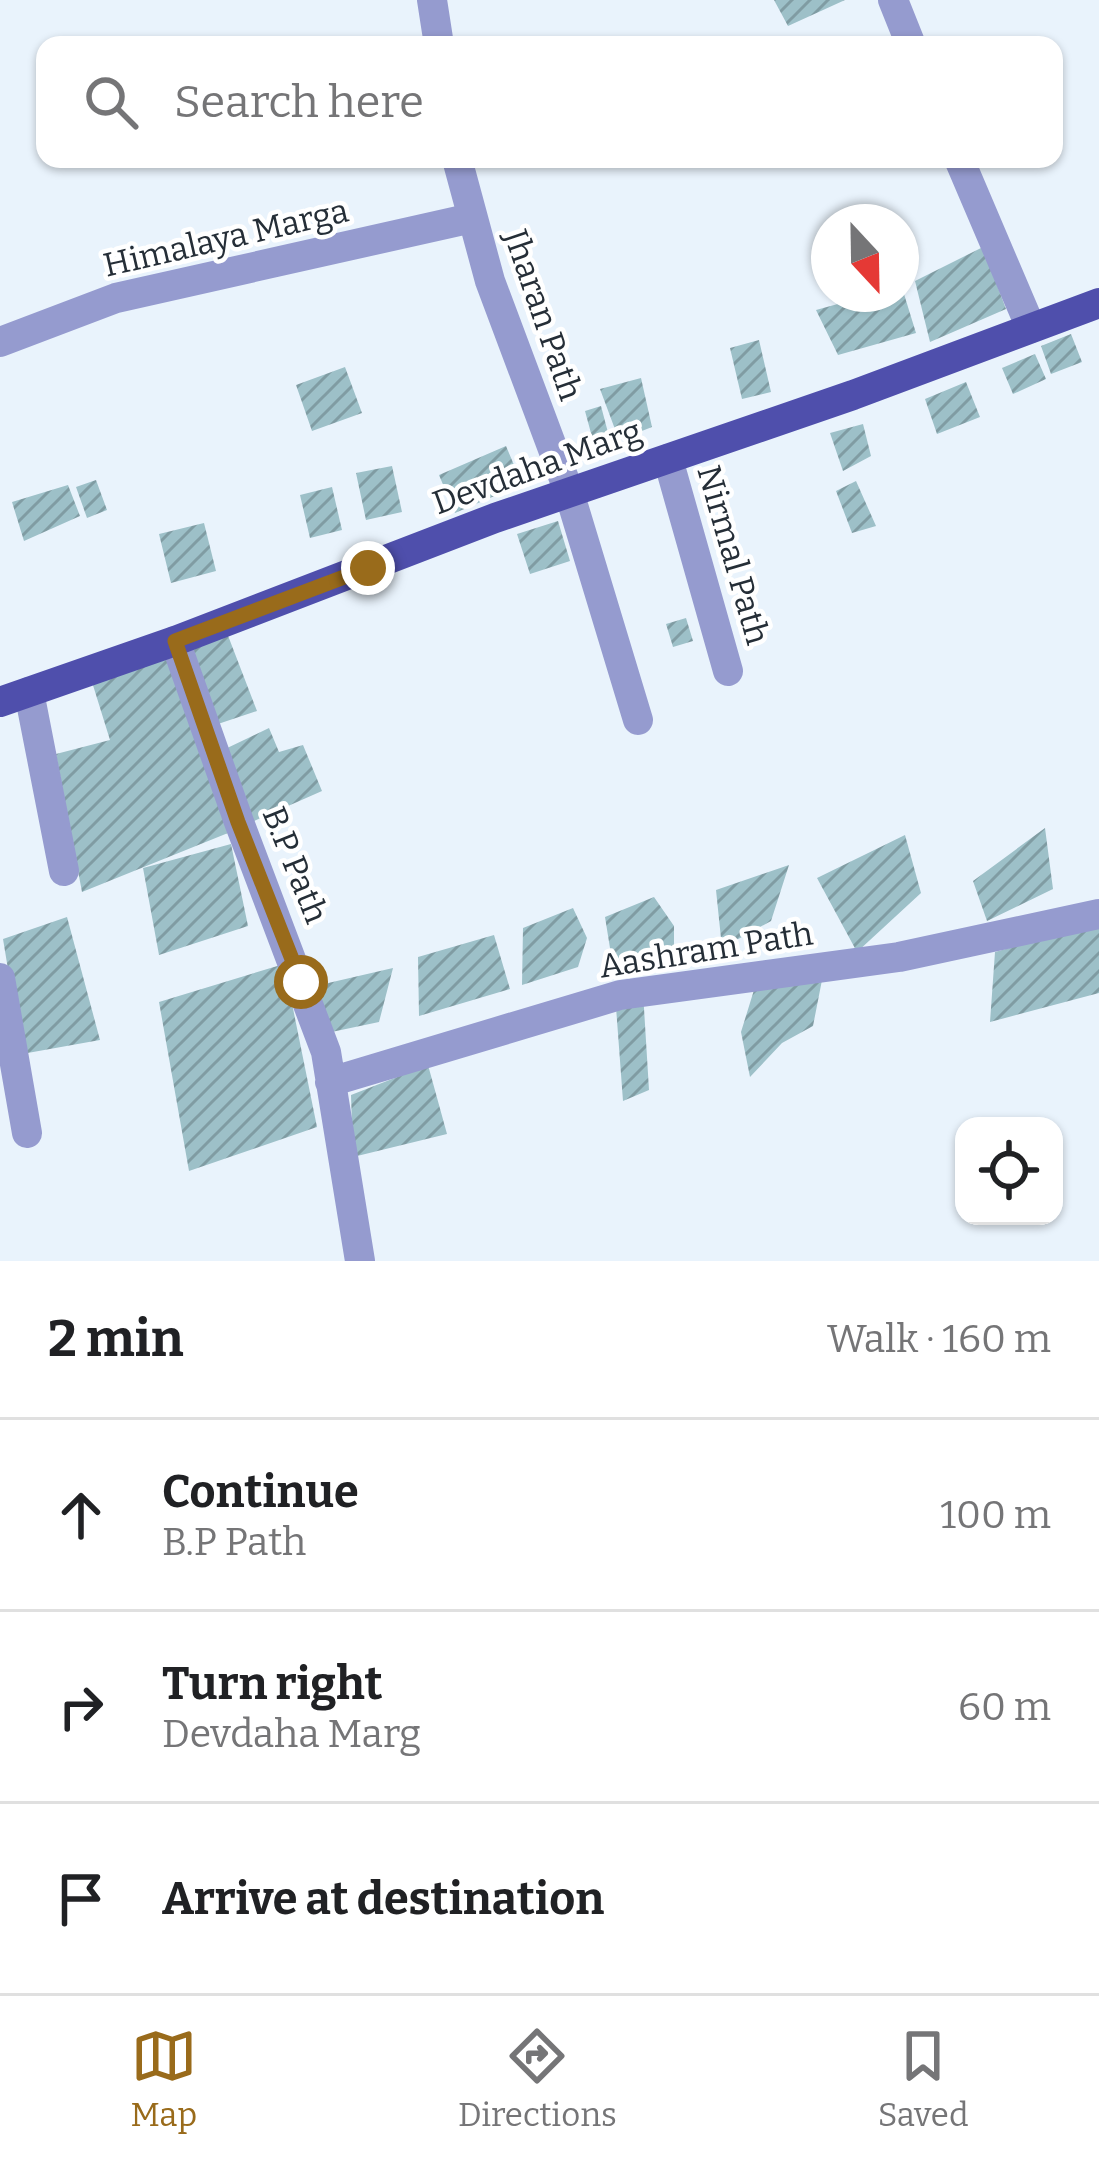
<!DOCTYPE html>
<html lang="en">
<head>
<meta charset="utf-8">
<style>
	body { margin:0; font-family:Bitter,serif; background:#f2f2f2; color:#202124 }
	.controls { position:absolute; right:36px; bottom:36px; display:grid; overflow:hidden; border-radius:24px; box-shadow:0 3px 9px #0004 }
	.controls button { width:108px; height:108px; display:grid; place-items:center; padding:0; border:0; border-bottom:3px solid #e0e0e0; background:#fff; color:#202124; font:60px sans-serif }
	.compass { position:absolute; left:811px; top:204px; width:108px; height:108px; border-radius:50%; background:#fff; box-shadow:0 3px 9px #0004; rotate:158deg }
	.stop { position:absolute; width:36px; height:36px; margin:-27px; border:9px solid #996b1b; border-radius:50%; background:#fff }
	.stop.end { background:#996b1b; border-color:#fff; box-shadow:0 3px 12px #0008 }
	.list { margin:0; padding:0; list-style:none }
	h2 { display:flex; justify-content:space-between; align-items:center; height:156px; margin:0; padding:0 48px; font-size:51px }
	h2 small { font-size:39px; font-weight:400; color:#757577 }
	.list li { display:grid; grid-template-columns:78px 1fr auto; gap:36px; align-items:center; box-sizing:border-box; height:192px; padding:0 48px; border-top:3px solid #e0e0e0 }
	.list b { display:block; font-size:45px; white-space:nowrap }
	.list p { margin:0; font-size:39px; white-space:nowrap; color:#757577 }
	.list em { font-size:39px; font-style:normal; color:#757577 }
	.icon { flex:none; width:66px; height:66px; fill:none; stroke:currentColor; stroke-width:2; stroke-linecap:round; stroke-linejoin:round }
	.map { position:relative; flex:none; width:1099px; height:1261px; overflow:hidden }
	.search { position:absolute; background:#fff; box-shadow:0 3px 9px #0004; left:36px; right:36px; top:36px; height:132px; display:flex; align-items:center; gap:30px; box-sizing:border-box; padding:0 42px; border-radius:24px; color:#757577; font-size:45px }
	.sheet { height:732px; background:#fff }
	nav { display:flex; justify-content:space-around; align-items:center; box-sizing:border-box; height:168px; border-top:3px solid #e0e0e0; background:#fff; font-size:33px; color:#757577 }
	nav a { display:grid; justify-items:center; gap:6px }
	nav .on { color:#996b1b }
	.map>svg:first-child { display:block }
</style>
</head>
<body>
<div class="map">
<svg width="1099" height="1261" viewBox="0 0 1099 1261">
	<defs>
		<pattern id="building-hatch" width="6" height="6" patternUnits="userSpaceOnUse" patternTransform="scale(3)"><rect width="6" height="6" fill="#9dc0c8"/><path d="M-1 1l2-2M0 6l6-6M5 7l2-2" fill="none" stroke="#809ca3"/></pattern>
	</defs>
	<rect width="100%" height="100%" fill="#e9f3fc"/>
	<!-- building -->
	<path fill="url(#building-hatch)" d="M 774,0 L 845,0 L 788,26 Z
		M 983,247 L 1006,309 L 930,342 L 915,281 Z
		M 874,294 L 904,294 L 916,333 L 838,355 L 816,310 Z
		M 1071,334 L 1082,362 L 1051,374 L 1041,346 Z
		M 759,340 L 771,392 L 742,399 L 730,348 Z
		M 1035,354 L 1046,379 L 1013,394 L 1002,368 Z
		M 345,367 L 362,413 L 312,431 L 296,385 Z
		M 641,378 L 652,427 L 619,440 L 600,389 Z
		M 966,382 L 980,417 L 937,434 L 925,399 Z
		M 601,406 L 611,444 L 595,448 L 585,411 Z
		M 863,424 L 871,456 L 843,471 L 830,433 Z
		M 506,446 L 522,484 L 455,513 L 439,475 Z
		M 392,466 L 402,512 L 366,520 L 356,473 Z
		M 96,480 L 107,510 L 87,518 L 76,487 Z
		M 856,481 L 876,526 L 852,533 L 836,491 Z
		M 68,485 L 80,516 L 24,541 L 12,502 Z
		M 332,487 L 342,530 L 310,538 L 300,495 Z
		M 558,521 L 570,561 L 530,574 L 517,534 Z
		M 204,523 L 216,571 L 171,583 L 159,534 Z
		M 686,618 L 693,641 L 673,647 L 666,624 Z
		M 227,633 L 257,711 L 215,725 L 189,649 Z
		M 166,654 L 228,833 L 82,892 L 56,754 L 110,740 L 92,682 Z
		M 269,728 L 279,752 L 303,745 L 322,791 L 252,822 L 223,750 Z
		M 1045,828 L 1053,889 L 987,921 L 973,881 Z
		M 905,835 L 921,893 L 857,952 L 817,878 Z
		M 231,844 L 248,926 L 159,955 L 143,868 Z
		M 789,865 L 771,921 L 722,948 L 716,890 Z
		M 654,897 L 674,926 L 674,949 L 614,973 L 605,917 Z
		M 573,908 L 587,938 L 578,967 L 522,985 L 523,928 Z
		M 67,917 L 100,1040 L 22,1054 L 3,939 Z
		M 1099,923 L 1099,993 L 990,1022 L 995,952 Z
		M 494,935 L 510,989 L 419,1016 L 418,957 Z
		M 284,964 L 317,1127 L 189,1171 L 159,1002 Z
		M 393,968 L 379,1022 L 322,1034 L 311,987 Z
		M 822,980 L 813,1026 L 782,1043 L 750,1077 L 741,1032 L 754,990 Z
		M 643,992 L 649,1090 L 623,1101 L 616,1007 Z
		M 428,1065 L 447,1134 L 353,1157 L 351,1095 Z"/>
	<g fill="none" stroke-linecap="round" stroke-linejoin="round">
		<!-- minor -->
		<path stroke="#959bcf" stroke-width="30" d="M 432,0 L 439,45
			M 893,0 L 911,45
			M 457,159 L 490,281 L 569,492 L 638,720
			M 959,159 L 1031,328
			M 0,342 L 116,298 L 472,218
			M 668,459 L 728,671
			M 175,641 L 239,822 L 326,1052 L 360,1261
			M 29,692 L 64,871
			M 0,978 L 27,1133
			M 330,1082 L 620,995 L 899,957 L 1099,914"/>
		<!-- major -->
		<path stroke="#4f4fac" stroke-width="30" d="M 0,702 L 175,641 L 495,518 L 853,395 L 1099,303"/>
	</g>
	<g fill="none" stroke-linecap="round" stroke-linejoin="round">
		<!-- route -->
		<path stroke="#996b1b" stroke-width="15" d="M 301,982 L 238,822 L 175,641 L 368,568"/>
	</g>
	<g text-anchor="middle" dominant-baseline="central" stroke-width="9" stroke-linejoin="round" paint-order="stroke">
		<!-- street labels -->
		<g font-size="33" fill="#252e37" stroke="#fff">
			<text transform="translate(226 238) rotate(-13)">Himalaya Marga</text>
			<text transform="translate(543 315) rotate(71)">Jharan Path</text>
			<text transform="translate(537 467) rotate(-20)">Devdaha Marg</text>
			<text transform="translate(733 555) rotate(74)">Nirmal Path</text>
			<text transform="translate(295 865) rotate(68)">B.P Path</text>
			<text transform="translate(706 950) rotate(-9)">Aashram Path</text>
		</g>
	</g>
</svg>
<div class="controls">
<button><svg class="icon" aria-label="locate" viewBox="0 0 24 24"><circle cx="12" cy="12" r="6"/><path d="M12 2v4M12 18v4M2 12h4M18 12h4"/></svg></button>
</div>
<svg class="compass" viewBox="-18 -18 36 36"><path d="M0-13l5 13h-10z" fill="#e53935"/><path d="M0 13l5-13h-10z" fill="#757577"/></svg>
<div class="stop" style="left:301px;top:982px"></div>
<div class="stop end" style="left:368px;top:568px"></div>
<div class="search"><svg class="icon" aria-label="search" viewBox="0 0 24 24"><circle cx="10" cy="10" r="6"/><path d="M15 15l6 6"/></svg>Search here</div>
</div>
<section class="sheet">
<h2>2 min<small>Walk · 160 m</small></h2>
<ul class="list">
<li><svg class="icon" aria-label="ahead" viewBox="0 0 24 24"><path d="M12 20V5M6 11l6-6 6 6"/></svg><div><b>Continue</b><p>B.P Path</p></div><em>100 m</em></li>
<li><svg class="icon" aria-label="right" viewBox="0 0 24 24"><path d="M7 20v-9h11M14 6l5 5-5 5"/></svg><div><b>Turn right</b><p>Devdaha Marg</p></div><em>60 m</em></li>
<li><svg class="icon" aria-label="arrive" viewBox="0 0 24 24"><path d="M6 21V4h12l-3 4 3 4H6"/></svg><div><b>Arrive at destination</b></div></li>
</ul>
</section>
<nav>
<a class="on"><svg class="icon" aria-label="map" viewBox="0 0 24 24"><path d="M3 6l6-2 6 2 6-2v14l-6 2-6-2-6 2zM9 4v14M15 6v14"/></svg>Map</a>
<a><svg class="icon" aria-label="directions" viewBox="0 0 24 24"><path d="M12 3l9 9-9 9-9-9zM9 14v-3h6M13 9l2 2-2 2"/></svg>Directions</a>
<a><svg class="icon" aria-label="saved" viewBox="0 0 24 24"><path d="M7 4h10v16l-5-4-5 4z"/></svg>Saved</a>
</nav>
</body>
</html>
